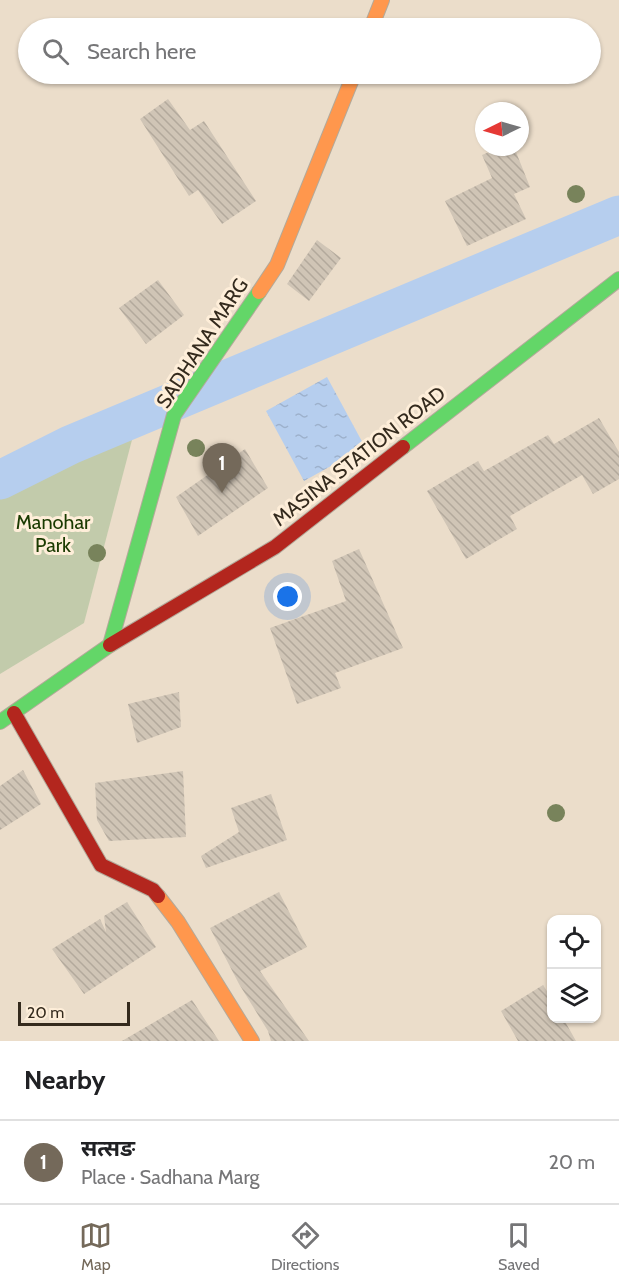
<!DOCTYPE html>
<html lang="en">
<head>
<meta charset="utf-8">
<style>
	body { margin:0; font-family:Cabin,"Noto Sans Devanagari",sans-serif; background:#f6f6f6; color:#202124 }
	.controls { position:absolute; right:18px; bottom:18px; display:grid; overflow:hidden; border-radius:12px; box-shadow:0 2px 4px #0004 }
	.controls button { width:54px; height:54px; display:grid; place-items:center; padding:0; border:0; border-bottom:2px solid #e0e0e0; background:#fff; color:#202124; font:30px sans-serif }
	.compass { position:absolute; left:475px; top:102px; width:54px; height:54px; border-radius:50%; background:#fff; box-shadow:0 2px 4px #0004; rotate:265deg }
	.scale { position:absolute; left:18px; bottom:15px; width:112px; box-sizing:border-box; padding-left:6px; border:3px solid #342a1d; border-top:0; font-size:16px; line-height:21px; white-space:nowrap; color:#342a1d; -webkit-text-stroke:4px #feeed9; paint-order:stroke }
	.you { position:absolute; left:288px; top:597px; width:21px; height:21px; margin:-15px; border:4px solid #fff; border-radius:50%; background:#1a73e8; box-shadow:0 0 0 9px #1a73e833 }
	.badge { display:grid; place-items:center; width:39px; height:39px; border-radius:50%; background:#74695a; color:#fff; font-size:20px; font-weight:700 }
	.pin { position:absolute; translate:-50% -50px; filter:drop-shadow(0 2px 3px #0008) }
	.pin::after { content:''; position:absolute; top:32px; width:21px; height:18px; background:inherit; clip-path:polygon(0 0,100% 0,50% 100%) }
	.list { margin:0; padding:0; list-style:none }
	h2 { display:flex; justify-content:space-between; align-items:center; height:78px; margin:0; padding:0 24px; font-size:26px }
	h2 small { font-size:20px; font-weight:400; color:#757577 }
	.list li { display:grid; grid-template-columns:39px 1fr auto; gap:18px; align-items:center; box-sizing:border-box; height:84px; padding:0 24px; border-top:2px solid #e0e0e0 }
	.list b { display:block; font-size:22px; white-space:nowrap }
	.list p { margin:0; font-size:20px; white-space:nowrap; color:#757577 }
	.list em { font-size:20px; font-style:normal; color:#757577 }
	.icon { flex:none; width:33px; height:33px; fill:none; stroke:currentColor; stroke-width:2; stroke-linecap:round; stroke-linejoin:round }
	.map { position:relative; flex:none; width:619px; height:1041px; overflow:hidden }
	.search { position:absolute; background:#fff; box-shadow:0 2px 4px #0004; left:18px; right:18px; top:18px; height:66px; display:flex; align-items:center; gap:15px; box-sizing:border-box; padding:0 21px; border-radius:33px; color:#757577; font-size:22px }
	.sheet { height:162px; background:#fff }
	nav { display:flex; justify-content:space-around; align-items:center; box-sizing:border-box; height:84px; border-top:2px solid #e0e0e0; background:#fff; font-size:16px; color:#757577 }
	nav a { display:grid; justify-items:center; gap:3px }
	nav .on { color:#74695a }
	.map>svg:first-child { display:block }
</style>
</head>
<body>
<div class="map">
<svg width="619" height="1041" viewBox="0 0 619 1041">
	<defs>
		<pattern id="water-ripples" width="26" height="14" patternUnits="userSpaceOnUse" patternTransform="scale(1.5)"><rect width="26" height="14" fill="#b6ceee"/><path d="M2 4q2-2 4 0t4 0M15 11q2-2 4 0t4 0" fill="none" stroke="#9db1cc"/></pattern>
		<pattern id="building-back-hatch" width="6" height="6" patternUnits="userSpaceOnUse" patternTransform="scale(1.5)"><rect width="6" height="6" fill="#d0c5b6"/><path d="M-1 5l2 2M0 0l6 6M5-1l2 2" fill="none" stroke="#b3a99c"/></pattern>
	</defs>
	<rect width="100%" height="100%" fill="#ebddca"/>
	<!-- green -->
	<path fill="#c2cbab" d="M 133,436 L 84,623 L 0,674 L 0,499 Z"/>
	<!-- water -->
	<path fill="url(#water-ripples)" d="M 327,377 L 365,447 L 304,481 L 266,411 Z"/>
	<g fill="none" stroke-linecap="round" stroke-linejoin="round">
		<!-- canal -->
		<path stroke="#b6ceee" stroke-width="39" d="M 0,480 L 70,445 L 619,215"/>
	</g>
	<!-- building -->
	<path fill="url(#building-back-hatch)" d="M 168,99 L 190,130 L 204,121 L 256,201 L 222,224 L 198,190 L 189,196 L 140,119 Z
		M 501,147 L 514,147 L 530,187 L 514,194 L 526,219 L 467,246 L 445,201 L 492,178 L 482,155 Z
		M 317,240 L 341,258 L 309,301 L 287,284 Z
		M 158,280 L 184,315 L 146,344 L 119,308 Z
		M 599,418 L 619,452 L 619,479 L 593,494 L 582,475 L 510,516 L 517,529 L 466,559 L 427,491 L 478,461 L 484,471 L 548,435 L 554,444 Z
		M 245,449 L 268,488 L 198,536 L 176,497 Z
		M 359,549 L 403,648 L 335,673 L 341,688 L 297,704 L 270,628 L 346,601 L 332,561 Z
		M 179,692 L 181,727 L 137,743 L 128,704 Z
		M 23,770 L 41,804 L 0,830 L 0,786 Z
		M 183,771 L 186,837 L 109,841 L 97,820 L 95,783 Z
		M 271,794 L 287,840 L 206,868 L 201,856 L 239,832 L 231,808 Z
		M 279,892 L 307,947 L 260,971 L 309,1041 L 271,1041 L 268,1031 L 239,984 L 210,928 Z
		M 127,902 L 156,947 L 84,994 L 52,949 L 100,919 L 106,932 L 104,916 Z
		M 543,985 L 552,999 L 552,1018 L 563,1018 L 576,1041 L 518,1041 L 501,1011 Z
		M 192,1000 L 219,1041 L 122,1041 Z"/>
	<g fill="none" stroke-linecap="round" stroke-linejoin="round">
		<!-- fast casing -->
		<g stroke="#b3a99a" stroke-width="16">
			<path id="fast" d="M 403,447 L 619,279
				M 0,722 L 110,645 L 174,415 L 259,292"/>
		</g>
		<!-- slow casing -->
		<g stroke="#b3a99a" stroke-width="16">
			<path id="slow" d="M 371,28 L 382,0
				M 259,292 L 277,265 L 354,74
				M 158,896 L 178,922 L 252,1041"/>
		</g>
		<!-- jam casing -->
		<g stroke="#b3a99a" stroke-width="16">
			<path id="jam" d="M 110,645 L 275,547 L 403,447
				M 14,713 L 101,865 L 153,890 L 158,896"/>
		</g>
		<!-- fast -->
		<use href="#fast" stroke="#63d668" stroke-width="14"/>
		<!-- slow -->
		<use href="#slow" stroke="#ff974d" stroke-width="14"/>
		<!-- jam -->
		<use href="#jam" stroke="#b3261e" stroke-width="14"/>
	</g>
	<!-- trees -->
	<g fill="#78835b">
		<circle cx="576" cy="194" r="9"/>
		<circle cx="196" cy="448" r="9"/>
		<circle cx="97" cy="553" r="9"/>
		<circle cx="556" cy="813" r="9"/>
	</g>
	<g text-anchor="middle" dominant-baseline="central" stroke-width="6" stroke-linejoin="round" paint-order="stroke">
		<!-- street labels -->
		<g font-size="20" fill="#342a1d" stroke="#feeed9">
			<text transform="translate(202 343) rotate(-57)">SADHANA MARG</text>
			<text transform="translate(359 456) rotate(-38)">MASINA STATION ROAD</text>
		</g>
		<!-- park labels -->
		<g font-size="20" fill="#1a3a00" stroke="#feeed9">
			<text x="53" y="522">Manohar<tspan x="53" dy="23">Park</tspan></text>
		</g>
	</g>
</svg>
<div class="controls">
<button><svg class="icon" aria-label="locate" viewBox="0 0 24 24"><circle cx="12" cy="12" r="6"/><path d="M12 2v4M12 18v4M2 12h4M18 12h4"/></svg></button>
<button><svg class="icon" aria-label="layers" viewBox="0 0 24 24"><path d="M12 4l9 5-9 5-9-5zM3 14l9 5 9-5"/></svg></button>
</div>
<svg class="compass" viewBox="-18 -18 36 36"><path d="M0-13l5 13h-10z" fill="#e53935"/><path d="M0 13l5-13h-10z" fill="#757577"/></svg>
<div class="scale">20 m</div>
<div class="you"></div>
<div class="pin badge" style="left:222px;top:493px">1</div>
<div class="search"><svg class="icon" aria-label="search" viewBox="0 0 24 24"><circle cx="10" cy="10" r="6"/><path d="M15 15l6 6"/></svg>Search here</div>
</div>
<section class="sheet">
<h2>Nearby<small></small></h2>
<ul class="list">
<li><span class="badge">1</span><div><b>सत्सङ</b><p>Place · Sadhana Marg</p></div><em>20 m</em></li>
</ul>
</section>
<nav>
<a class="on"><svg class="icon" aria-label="map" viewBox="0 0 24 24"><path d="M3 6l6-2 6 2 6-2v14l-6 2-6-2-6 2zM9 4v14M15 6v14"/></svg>Map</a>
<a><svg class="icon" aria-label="directions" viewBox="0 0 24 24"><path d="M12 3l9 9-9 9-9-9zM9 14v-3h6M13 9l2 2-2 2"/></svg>Directions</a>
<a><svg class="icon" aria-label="saved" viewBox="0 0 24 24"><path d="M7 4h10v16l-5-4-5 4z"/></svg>Saved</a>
</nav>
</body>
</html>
